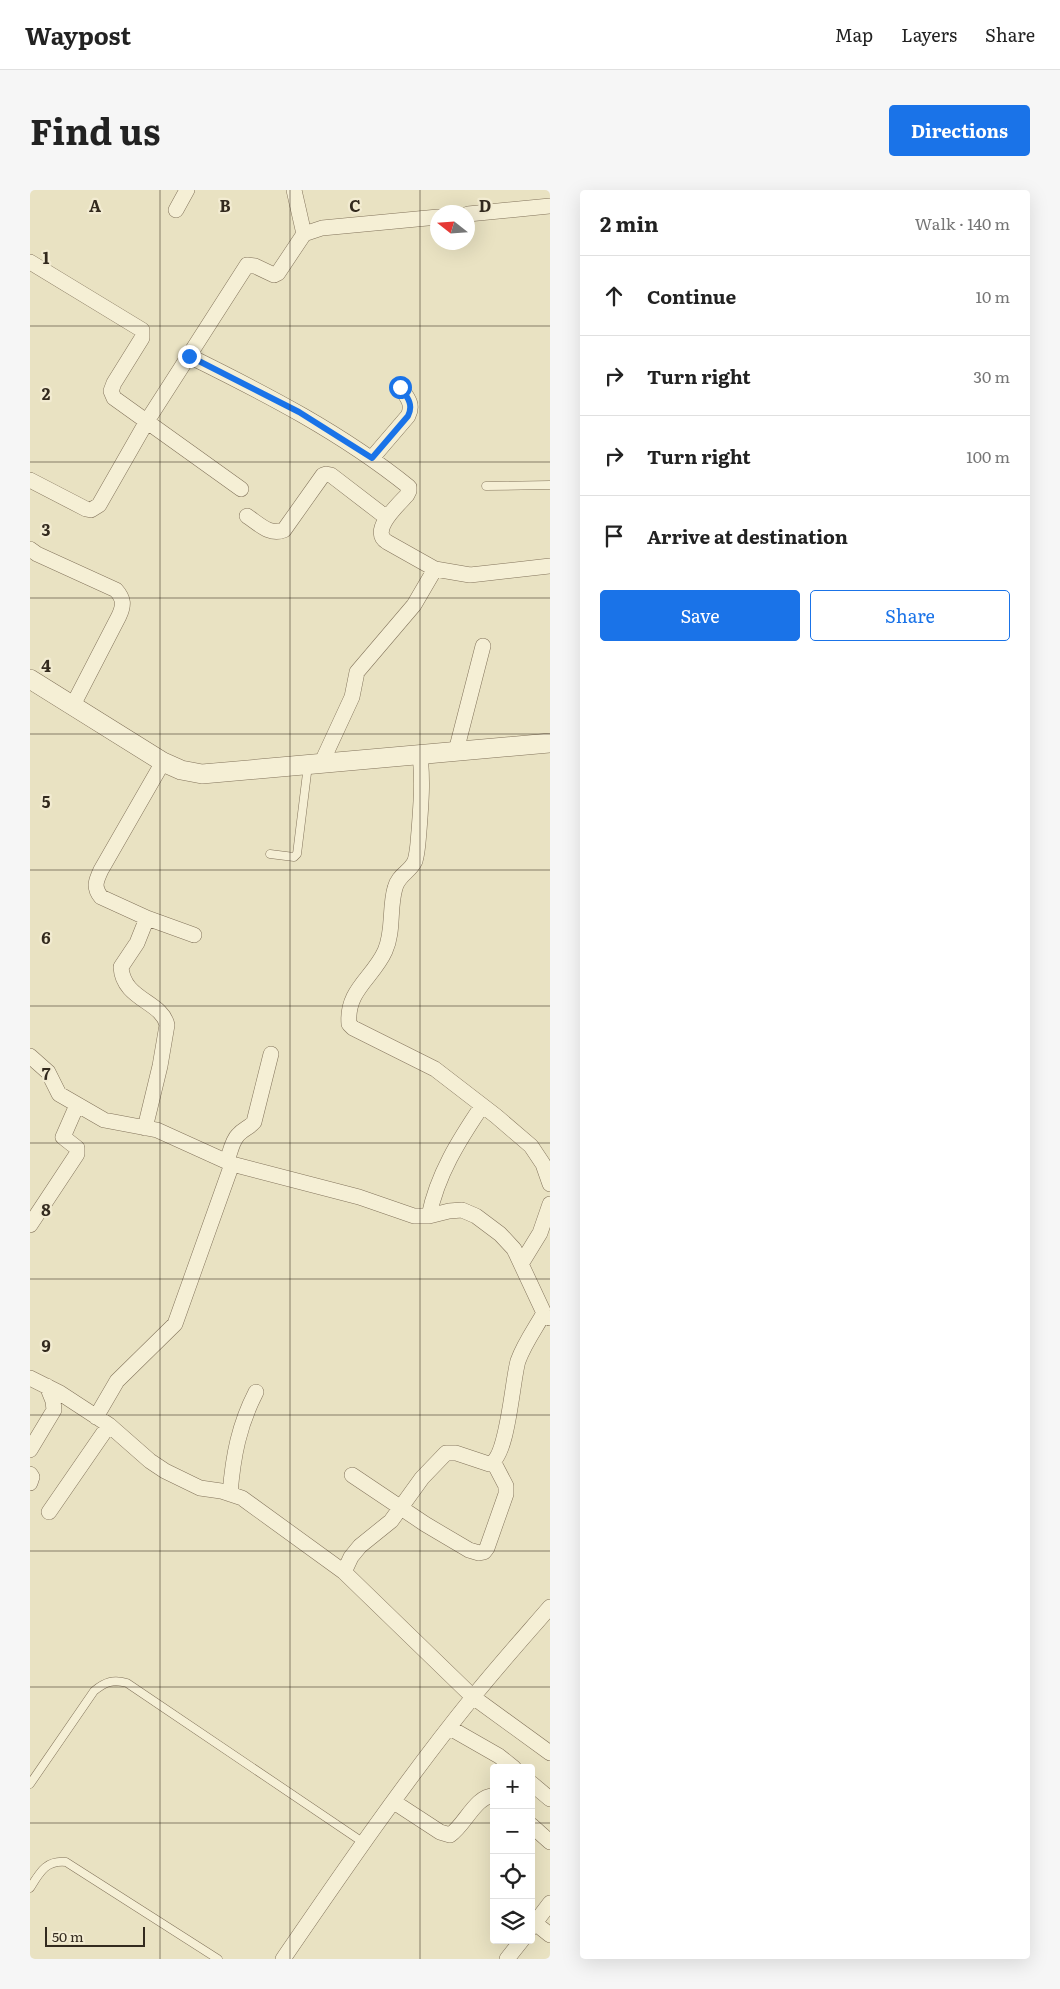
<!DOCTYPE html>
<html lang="en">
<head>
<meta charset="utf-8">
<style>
	body { margin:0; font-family:Literata,serif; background:#f6f6f6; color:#222 }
	.controls { position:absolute; right:15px; bottom:15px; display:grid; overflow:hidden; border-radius:5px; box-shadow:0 5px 20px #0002 }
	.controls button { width:45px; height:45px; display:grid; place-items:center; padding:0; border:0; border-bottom:1px solid #e0e0e0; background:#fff; color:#222; font:25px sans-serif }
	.compass { position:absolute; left:400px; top:15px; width:45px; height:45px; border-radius:50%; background:#fff; box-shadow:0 5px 20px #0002; rotate:287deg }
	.scale { position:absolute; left:15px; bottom:12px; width:100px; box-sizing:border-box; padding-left:5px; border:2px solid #332a1e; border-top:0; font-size:14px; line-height:18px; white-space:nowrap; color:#332a1e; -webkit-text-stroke:4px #f2ebd1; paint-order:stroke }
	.stop { position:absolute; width:15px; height:15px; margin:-11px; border:4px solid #1a73e8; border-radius:50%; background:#fff }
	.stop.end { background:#1a73e8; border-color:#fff; box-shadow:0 1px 5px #0008 }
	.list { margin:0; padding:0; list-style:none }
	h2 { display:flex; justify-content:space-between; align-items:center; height:65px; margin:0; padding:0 20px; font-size:21px }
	h2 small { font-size:16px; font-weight:400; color:#767676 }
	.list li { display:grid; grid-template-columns:32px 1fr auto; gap:15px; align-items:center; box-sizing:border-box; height:80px; padding:0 20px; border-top:1px solid #e0e0e0 }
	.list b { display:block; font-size:19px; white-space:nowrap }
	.list em { font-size:16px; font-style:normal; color:#767676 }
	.actions { display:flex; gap:10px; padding:15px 20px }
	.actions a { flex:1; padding:11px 0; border:1px solid #1a73e8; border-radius:5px; text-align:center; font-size:18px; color:#1a73e8 }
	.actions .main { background:#1a73e8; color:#fff }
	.icon { flex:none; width:28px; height:28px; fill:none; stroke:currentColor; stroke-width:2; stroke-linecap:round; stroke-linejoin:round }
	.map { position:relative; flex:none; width:520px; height:1769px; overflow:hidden; border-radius:5px }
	header { display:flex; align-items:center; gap:30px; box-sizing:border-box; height:70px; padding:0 25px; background:#fff; border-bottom:1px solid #e0e0e0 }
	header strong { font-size:24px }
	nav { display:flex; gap:28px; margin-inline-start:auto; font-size:18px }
	.intro { display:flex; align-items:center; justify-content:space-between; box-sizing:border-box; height:120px; padding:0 30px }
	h1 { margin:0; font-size:35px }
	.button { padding:12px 22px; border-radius:5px; background:#1a73e8; color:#fff; font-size:18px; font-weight:700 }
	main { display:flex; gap:30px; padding:0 30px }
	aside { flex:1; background:#fff; border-radius:5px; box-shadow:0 5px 20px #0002 }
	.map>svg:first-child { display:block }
</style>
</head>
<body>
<header>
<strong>Waypost</strong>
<nav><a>Map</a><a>Layers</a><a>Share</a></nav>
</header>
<div class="intro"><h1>Find us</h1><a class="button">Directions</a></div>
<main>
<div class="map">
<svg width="520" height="1769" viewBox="0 0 520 1769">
	<rect width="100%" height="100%" fill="#e9e2c2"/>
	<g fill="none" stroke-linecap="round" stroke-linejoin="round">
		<!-- service casing -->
		<g stroke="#82735b" stroke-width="9">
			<path id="service" d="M 456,296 L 520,295
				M 240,664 L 264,667 L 267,664 L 278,575
				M 0,1594 L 64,1501 C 75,1492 83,1489 97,1493 L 334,1653
				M 0,1698 C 10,1682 16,1670 36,1672 L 188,1769"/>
		</g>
		<!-- minor casing -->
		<g stroke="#82735b" stroke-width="16">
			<path id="minor" d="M 264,0 L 274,44
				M 146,20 L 157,0
				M 438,24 L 520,16
				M 0,72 L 112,140 L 112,148 L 84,193 L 81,201 L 84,208 L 211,299
				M 159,166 C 236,204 312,243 379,297 L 379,301 L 377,305 C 368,315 339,341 357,352 L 405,379 L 440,385 L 520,376
				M 342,268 L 378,226 C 384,214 377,207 370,197
				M 0,290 L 56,319 L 61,320 L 69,315 L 117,231 L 217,75 L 225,76 L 244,85 L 248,83 L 274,44 L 292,38 L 408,27
				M 217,326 C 229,334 240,346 254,340 L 293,285 L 296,284 L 301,285 L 357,328
				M 0,359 L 7,364 L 86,400 C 94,409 94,415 89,426 L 43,515
				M 426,561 L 453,456
				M 390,565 C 393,591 391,615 389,641 C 388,651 388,661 385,671 C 380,682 368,685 365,698 C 359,719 364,741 355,761 C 343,788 316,800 319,834 L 323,838 L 405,879 L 466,926 L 501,956 L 513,974 L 520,994
				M 291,574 L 322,507 L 327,482 L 384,415 L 405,379
				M 117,728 L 164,745
				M 0,866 L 18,882 L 29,904 L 74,930 L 127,940 L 202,974 L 329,1007 L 384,1026 L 399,1026 L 419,1021 L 432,1020 L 446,1026 L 470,1044 L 484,1059 L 514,1123 L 520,1128
				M 115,938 L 130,876 L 137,835 C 132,811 93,810 91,777 L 107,753 L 117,728 L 71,707 C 63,697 66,691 71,680 L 133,572
				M 197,971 C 200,963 202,951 208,945 C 213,939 219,938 224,932 L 241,864
				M 399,1026 C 407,985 429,950 452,916
				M 0,1035 L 47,964 L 47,958 L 33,947 L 47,915
				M 491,1074 L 510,1043 L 520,1014
				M 0,1188 L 30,1203 L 79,1235 L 120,1271 L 135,1281 L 170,1298 L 191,1301 L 212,1308 L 314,1382 L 443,1507 L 520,1563
				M 66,1227 L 87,1191 L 145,1134 L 202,974
				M 0,1260 L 24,1220 L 23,1211 L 17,1196
				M 0,1284 L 2,1287 L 0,1293
				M 322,1285 L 395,1334 L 439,1360 L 449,1363 L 454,1362 L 457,1358 L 476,1304 L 476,1296 L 464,1273
				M 200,1304 C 203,1266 209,1235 226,1202
				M 19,1322 L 79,1235
				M 314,1382 L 321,1367 L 330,1356 L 361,1331 L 392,1288 L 416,1263 L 426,1263 L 459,1274 C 478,1269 482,1191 488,1171 C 494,1154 505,1139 514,1123
				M 420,1538 L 469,1566 L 484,1578
				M 501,1593 L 520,1609
				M 364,1612 L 410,1642 L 420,1645 C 435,1635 446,1605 464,1606
				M 501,1635 L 520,1652
				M 505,1733 L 520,1745
				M 501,1738 L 520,1713
				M 253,1769 C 314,1680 375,1591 443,1507 C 468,1476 494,1447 520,1417
				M 477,1769 L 492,1750"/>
		</g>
		<!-- tertiary casing -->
		<g stroke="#82735b" stroke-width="20">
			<path id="tertiary" d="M 0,489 L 133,572 L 151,580 L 172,584 L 520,553"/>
		</g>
		<!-- service -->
		<use href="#service" stroke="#f5efd5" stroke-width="8"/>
		<!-- minor -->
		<use href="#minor" stroke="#f5efd5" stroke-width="15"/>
		<!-- tertiary -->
		<use href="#tertiary" stroke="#f5efd5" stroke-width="19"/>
	</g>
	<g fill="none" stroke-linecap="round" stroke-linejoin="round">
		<!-- route -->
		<path stroke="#1a73e8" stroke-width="6" d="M 159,166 L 269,222 L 342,268 L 378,226 C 384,214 377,207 370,197"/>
	</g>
	<!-- grid -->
	<path fill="none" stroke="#332a1e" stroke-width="1" stroke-opacity="0.55" d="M 130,0 L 130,1769M 260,0 L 260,1769M 390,0 L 390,1769M 0,136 L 520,136M 0,272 L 520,272M 0,408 L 520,408M 0,544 L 520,544M 0,680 L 520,680M 0,816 L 520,816M 0,953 L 520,953M 0,1089 L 520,1089M 0,1225 L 520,1225M 0,1361 L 520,1361M 0,1497 L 520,1497M 0,1633 L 464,1633M 501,1633 L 520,1633"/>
	<g font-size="16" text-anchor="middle" font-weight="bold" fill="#332a1e" stroke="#f2ebd1" stroke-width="4.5" stroke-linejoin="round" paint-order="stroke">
		<text x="65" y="22">A</text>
		<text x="195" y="22">B</text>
		<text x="325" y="22">C</text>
		<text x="455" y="22">D</text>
		<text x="16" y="74">1</text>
		<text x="16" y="210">2</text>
		<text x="16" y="346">3</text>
		<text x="16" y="482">4</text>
		<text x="16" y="618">5</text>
		<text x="16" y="754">6</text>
		<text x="16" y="890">7</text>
		<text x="16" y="1026">8</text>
		<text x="16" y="1162">9</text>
	</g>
</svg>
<div class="controls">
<button>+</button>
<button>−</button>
<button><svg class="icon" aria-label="locate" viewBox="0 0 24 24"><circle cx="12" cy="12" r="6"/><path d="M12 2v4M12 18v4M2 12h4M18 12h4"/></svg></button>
<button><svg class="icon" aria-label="layers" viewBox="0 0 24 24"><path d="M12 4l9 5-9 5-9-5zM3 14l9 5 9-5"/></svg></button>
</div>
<svg class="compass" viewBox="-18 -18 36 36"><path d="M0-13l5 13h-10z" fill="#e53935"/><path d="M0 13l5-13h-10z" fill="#767676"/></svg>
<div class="scale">50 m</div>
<div class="stop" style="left:370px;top:197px"></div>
<div class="stop end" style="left:159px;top:166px"></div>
</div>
<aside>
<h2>2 min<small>Walk · 140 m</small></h2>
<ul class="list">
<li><svg class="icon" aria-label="ahead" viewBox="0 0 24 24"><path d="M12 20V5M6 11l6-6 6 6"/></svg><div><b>Continue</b></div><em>10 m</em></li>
<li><svg class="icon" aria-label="right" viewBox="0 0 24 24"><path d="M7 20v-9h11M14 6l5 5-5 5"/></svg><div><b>Turn right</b></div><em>30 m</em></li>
<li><svg class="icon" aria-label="right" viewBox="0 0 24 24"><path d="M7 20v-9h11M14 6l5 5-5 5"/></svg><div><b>Turn right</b></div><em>100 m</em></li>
<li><svg class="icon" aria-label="arrive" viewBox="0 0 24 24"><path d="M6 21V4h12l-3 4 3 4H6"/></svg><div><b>Arrive at destination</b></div></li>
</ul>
<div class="actions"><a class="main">Save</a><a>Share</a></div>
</aside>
</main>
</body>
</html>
